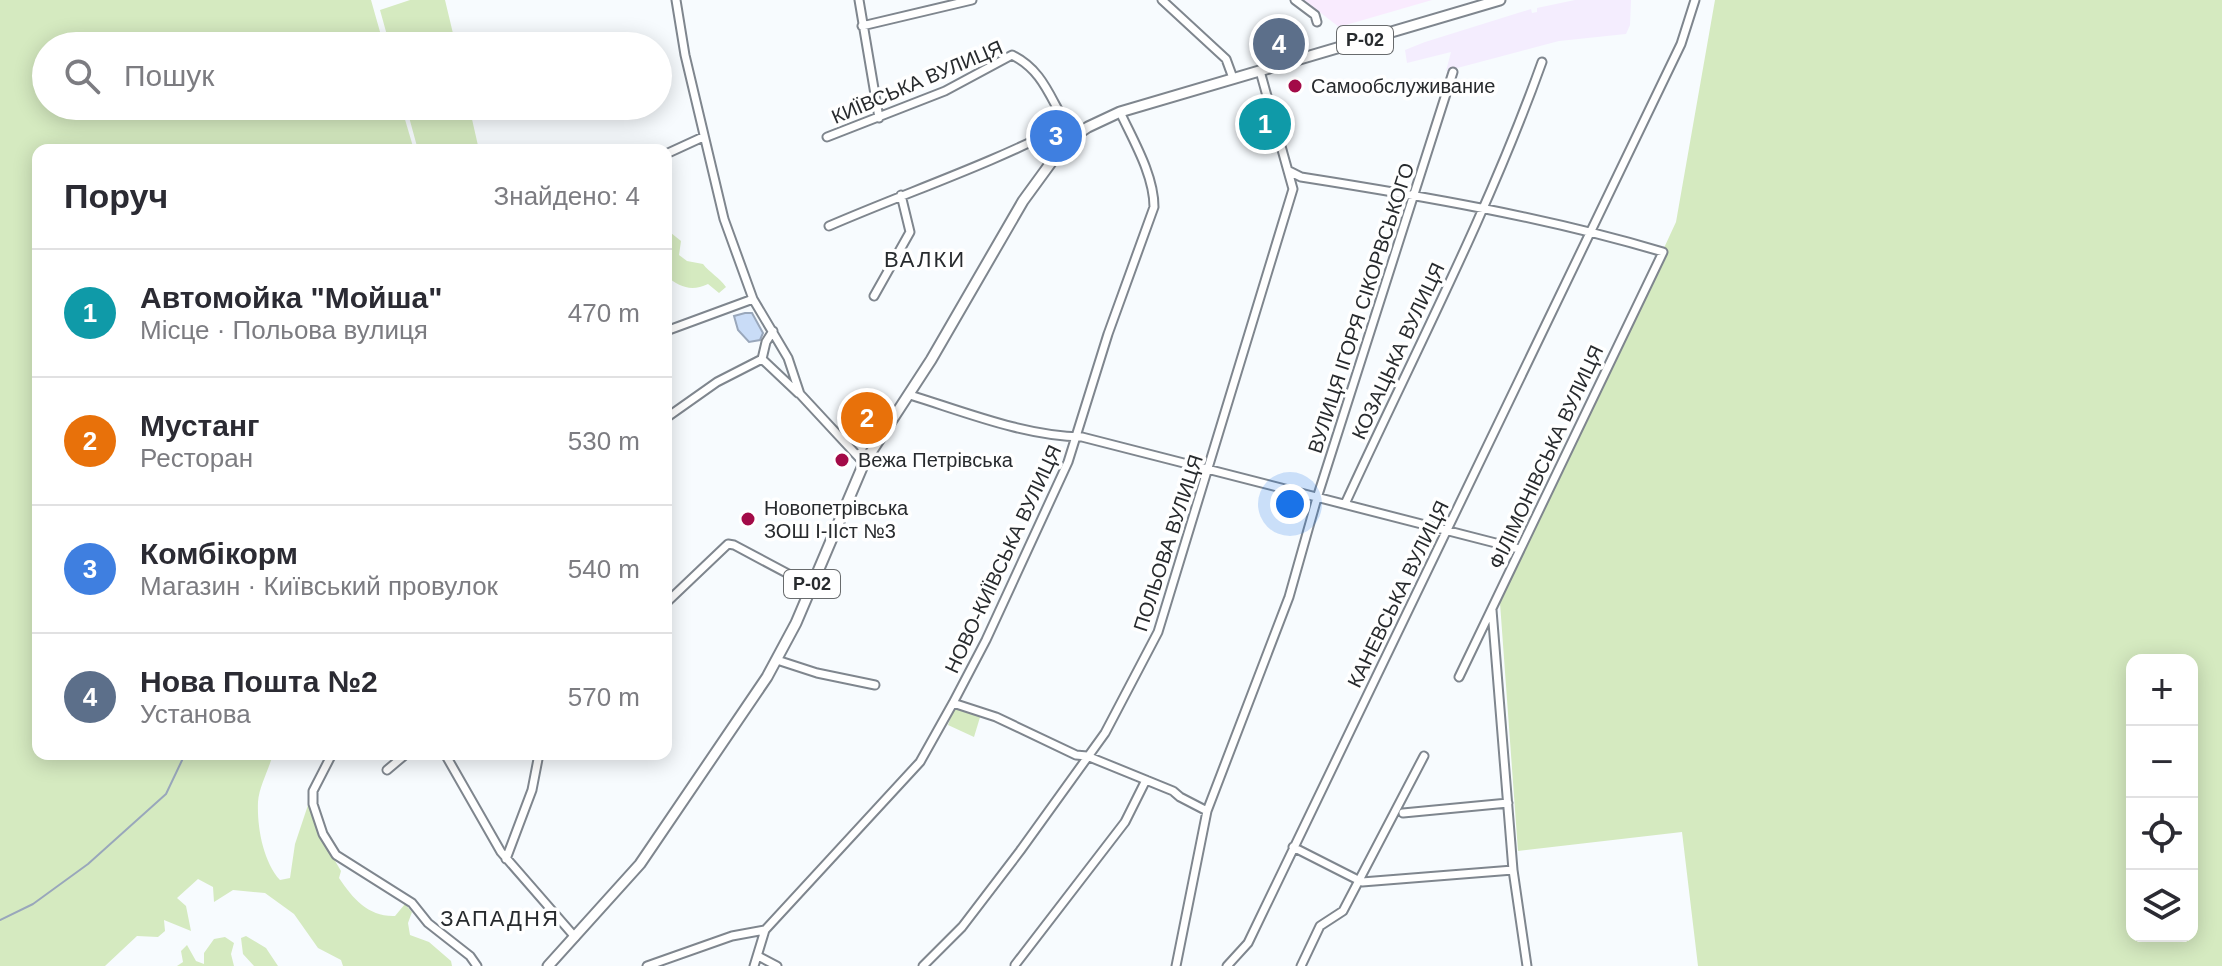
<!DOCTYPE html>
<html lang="uk">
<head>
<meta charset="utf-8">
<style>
	body { margin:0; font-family:Helvetica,sans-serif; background:#f2f2f3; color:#2b2b33 }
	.controls { position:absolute; right:24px; bottom:24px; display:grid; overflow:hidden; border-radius:16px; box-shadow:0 4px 20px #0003 }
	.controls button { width:72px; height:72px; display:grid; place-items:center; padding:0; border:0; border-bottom:2px solid #e1e1e2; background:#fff; color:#2b2b33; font:40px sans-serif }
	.you { position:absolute; left:1290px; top:504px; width:28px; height:28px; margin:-20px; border:6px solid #fff; border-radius:50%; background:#1a73e8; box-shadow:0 0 0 12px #1a73e833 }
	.badge { display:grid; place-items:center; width:52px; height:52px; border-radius:50%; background:#111827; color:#fff; font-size:26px; font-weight:700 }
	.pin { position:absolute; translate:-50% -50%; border:4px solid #fff; box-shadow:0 2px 8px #0006 }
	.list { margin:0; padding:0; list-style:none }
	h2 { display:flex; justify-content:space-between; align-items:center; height:104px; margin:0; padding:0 32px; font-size:34px }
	h2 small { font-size:26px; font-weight:400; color:#7c7c81 }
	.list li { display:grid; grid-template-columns:52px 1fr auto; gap:24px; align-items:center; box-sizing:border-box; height:128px; padding:0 32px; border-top:2px solid #e1e1e2 }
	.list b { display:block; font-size:30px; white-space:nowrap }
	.list p { margin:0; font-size:26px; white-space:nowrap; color:#7c7c81 }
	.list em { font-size:26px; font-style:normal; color:#7c7c81 }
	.icon { flex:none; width:44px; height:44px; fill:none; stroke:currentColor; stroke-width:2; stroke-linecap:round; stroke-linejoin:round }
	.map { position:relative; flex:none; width:2222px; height:966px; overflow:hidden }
	.search { position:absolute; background:#fff; box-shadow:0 4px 20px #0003; left:32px; top:32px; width:640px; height:88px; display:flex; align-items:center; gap:20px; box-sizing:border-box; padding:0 28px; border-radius:44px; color:#7c7c81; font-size:30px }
	.panel { position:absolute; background:#fff; box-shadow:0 4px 20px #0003; left:32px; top:144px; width:640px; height:616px; border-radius:16px }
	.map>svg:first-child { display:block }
</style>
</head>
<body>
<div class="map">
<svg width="2222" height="966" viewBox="0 0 2222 966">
	<rect width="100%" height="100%" fill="#f7fbfe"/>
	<!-- commercial -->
	<path fill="#f9ebfe" d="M 1304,0 L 1432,0 L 1339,27 Z"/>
	<!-- industrial -->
	<path fill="#f4edfe" d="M 1575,0 L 1631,0 L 1630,25 L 1626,34 L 1559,41 L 1446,71 L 1451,52 L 1407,63 L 1405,50 L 1425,42 L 1531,9 L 1532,13 L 1537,12 L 1537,8 Z"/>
	<!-- green -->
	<path fill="#d5eac0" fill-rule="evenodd" d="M 0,0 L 371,0 L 384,46 L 46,46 L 46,106 L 401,106 L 414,150 L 38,150 L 38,754 L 273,754 C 269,769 259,787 258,802 C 257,827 263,861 280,880 L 290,878 L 295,844 L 308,805 L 320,835 L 341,871 L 339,878 C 353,899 369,917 395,916 L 405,904 L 412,912 L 408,923 L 410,935 L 429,942 L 451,961 L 452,966 L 343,966 L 341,960 L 318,948 L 294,914 L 265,893 L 233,890 L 214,902 L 213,887 L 198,879 L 177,898 L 186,906 L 191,931 L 164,920 L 165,931 L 158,937 L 137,936 L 105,966 L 0,966 Z
		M 410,0 L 445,0 L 456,46 L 390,46 L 380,10 Z
		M 1715,0 L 2222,0 L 2222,966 L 1698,966 L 1682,832 L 1518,851 L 1500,603 L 1676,222 ZM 2132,660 L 2192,660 L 2192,936 L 2132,936 Z
		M 406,106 L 469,106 L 479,150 L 418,150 Z
		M 668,226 L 671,233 L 681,241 L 679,255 L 687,261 L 703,264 C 710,273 719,277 726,287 L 719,293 L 708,284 C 691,292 680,287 666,276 L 666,227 Z
		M 955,705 L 981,714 L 974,737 L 948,725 Z
		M 246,936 L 266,948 L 278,966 L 254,966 L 243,954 L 241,938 Z
		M 225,937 L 234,943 L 231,954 L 234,966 L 177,966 L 183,962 L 181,951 L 187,945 L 196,961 L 204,964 L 204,953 L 214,939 Z"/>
	<!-- water -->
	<path fill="#c9dcf7" stroke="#99a7bb" stroke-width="2" d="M 745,313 L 752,313 L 763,333 L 760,340 L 749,342 L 738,330 L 734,316 Z"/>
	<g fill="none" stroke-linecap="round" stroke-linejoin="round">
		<!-- stream -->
		<path stroke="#99a7bb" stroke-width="2" d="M 0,920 L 33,904 L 88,864 L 166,794 L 185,754"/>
		<!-- minor casing -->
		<g stroke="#7f868e" stroke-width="11">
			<path id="minor" d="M 676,0 L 685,55 L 724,219 L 753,299 L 788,358 L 800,394 L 864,463
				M 859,0 L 879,118
				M 1162,0 L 1226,59 L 1233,78
				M 1295,0 L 1315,15 L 1317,22
				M 862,26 L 972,0
				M 827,137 L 945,91 L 1012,55 C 1049,73 1052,110 1075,135
				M 666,154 L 703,137
				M 1289,171 L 1301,177 C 1422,196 1545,217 1663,252 L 1459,677
				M 829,226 C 910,191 989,165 1067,124
				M 874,296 L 910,232 L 901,195
				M 666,331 L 753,299
				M 762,359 L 798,393
				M 762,359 L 766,342 L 773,331
				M 910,395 C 965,412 1024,436 1082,437 L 1519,549
				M 666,418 L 717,382 L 762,359
				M 1345,504 C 1412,358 1488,213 1542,62
				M 666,603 L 728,544 L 734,545 L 811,586
				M 1492,610 L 1513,870 L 1527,966
				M 777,660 L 817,673 L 875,685
				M 953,703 L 996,717 L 1076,755 L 1087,756 L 1173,791 L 1180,797 L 1207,811
				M 332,754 L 313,791 L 313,804 L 323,834 L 336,855 L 412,903 L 428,923 L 470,956 L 477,966
				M 445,754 L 501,852 L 575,937
				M 387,770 L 406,754
				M 1403,813 L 1508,803
				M 1293,847 L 1362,882 L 1513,870
				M 506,859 L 532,790 L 539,754
				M 758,956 L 777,966
				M 1015,965 L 1125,822 L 1146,780
				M 647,966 L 732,936 L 765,930
				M 754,966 L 765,930 L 920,762 L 953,703 L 986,640 L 1068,462 L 1108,334 L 1154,207 C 1154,175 1133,140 1120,112
				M 923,966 L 962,927 L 1020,851 L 1105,733 L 1158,632 L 1293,189 L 1260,71
				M 1176,966 L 1207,811 L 1289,597 L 1317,498 L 1453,72
				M 1227,966 L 1248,943 L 1681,44 L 1695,0
				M 1301,966 L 1320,926 L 1343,911 L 1424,756"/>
		</g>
		<!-- major casing -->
		<g stroke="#7f868e" stroke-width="13">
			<path id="major" d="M 548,966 L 640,864 L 767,677 L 796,623 L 864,463 L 931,360 L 1023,201 L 1066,142 L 1088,127 L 1120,112 L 1500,0"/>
		</g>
		<!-- minor -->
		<use href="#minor" stroke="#fff" stroke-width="7"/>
		<!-- major -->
		<use href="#major" stroke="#fff" stroke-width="9"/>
	</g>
	<!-- markers -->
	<g fill="#a30b48" stroke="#fff" stroke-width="3">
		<circle cx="1295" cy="86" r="8"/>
		<circle cx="842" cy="460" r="8"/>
		<circle cx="748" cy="519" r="8"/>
	</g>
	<g text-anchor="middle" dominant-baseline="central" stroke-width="7" stroke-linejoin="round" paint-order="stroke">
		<!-- shield labels -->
		<g fill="#fff" stroke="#686b6d" stroke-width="2">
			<rect x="1337" y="26" width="56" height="28" rx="6"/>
			<rect x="784" y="570" width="56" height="28" rx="6"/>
		</g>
		<g font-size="18" font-weight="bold" fill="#282b2e">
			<text x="1365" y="40">Р-02</text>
			<text x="812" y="584">Р-02</text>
		</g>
		<!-- street labels -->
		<g font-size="20" fill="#282b2e" stroke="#fff">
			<text transform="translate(917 82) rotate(-23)">КИЇВСЬКА ВУЛИЦЯ</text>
			<text transform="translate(1361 308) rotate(-72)">ВУЛИЦЯ ІГОРЯ СІКОРВСЬКОГО</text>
			<text transform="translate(1398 351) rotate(-65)">КОЗАЦЬКА ВУЛИЦЯ</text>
			<text transform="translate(1546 457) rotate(-65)">ФІЛІМОНІВСЬКА ВУЛИЦЯ</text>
			<text transform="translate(1168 543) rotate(-72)">ПОЛЬОВА ВУЛИЦЯ</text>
			<text transform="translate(1003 559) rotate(-65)">НОВО-КИЇВСЬКА ВУЛИЦЯ</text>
			<text transform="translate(1398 594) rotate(-64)">КАНЕВСЬКА ВУЛИЦЯ</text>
		</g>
		<!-- poi labels -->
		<g font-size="20" fill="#282b2e" stroke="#fff" text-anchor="start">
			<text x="1311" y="86">Самообслуживание</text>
			<text x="858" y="460">Вежа Петрівська</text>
			<text x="764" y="508">Новопетрівська<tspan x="764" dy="23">ЗОШ I-IIст №3</tspan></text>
		</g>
		<!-- neighbourhood labels -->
		<g font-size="22" letter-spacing="2" fill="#282b2e" stroke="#fff">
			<text x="925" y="259">ВАЛКИ</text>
			<text x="500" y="918">ЗАПАДНЯ</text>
		</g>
	</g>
</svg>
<div class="controls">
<button>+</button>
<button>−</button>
<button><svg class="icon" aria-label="locate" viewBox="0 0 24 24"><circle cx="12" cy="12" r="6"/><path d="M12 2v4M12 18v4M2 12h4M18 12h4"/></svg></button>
<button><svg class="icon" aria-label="layers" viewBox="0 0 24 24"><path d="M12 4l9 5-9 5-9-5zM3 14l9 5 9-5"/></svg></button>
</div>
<div class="you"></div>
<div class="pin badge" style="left:1265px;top:124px;background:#0f9aa8">1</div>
<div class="pin badge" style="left:867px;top:418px;background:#e8710a">2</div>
<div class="pin badge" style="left:1056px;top:136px;background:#3f7fe0">3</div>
<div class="pin badge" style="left:1279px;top:44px;background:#5c6f8a">4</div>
<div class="search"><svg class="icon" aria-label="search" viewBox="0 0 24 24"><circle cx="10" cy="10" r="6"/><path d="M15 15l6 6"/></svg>Пошук</div>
<section class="panel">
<h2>Поруч<small>Знайдено: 4</small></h2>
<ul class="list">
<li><span class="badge" style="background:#0f9aa8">1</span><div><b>Автомойка &quot;Мойша&quot;</b><p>Місце · Польова вулиця</p></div><em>470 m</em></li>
<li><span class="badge" style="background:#e8710a">2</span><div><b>Мустанг</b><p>Ресторан</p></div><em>530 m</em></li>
<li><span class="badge" style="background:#3f7fe0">3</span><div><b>Комбікорм</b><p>Магазин · Київський провулок</p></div><em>540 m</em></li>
<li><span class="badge" style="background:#5c6f8a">4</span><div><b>Нова Пошта №2</b><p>Установа</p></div><em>570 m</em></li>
</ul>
</section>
</div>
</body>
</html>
